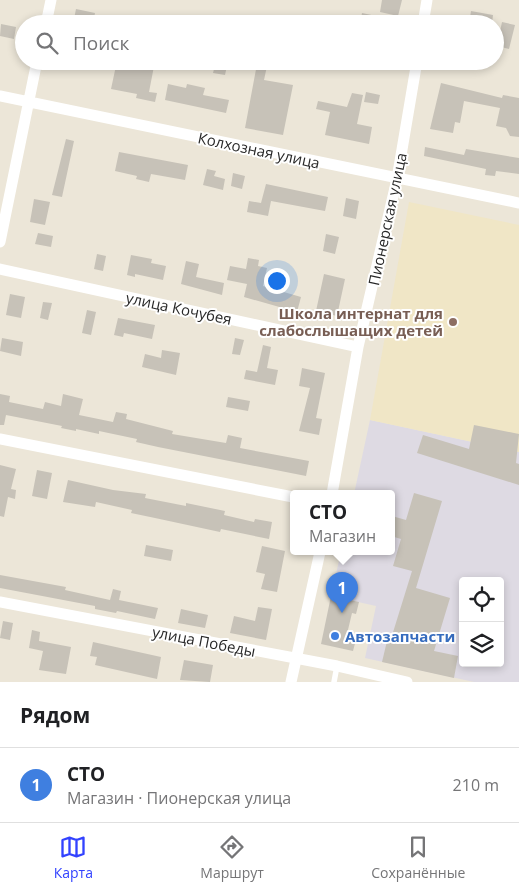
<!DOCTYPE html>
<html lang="ru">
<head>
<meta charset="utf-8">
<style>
	body { margin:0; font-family:"Open Sans",sans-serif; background:#f2f2f2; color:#202124 }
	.controls { position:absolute; right:15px; bottom:15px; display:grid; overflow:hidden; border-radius:5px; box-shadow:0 2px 8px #0003 }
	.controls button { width:45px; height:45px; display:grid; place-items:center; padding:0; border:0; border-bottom:1px solid #e0e0e0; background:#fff; color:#202124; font:25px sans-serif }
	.you { position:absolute; left:276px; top:280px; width:18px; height:18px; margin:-12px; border:4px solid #fff; border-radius:50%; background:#1a73e8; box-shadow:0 0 0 8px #1a73e833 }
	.badge { display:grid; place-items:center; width:32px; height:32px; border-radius:50%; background:#3242ff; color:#fff; font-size:16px; font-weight:700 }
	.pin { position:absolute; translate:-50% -41px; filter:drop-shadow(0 1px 2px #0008) }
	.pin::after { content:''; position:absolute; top:26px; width:18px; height:15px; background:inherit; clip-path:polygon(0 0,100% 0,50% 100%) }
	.popup { position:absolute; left:290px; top:490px; width:105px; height:65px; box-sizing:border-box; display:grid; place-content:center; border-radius:5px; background:#fff; filter:drop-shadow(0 1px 4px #0005); font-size:16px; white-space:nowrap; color:#757577 }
	.popup b { font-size:19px; color:#202124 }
	.popup::after { content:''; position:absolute; left:50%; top:100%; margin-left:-10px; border:10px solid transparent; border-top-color:#fff }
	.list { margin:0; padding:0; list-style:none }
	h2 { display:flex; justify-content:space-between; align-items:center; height:65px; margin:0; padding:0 20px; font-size:21px }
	h2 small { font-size:16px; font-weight:400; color:#757577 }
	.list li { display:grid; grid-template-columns:32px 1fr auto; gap:15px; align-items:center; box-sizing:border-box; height:75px; padding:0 20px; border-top:1px solid #e0e0e0 }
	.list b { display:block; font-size:19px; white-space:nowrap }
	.list p { margin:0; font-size:16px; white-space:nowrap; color:#757577 }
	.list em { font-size:16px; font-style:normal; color:#757577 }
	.icon { flex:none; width:28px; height:28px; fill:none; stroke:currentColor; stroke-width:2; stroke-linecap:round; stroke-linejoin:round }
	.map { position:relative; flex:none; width:519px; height:682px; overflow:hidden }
	.search { position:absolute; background:#fff; box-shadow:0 2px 8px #0003; left:15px; right:15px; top:15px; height:55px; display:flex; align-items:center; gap:12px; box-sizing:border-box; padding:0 18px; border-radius:28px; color:#757577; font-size:19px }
	.sheet { height:140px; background:#fff }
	nav { display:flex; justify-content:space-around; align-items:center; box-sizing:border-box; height:70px; border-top:1px solid #e0e0e0; background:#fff; font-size:14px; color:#757577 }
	nav a { display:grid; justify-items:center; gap:2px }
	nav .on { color:#3242ff }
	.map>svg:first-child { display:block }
</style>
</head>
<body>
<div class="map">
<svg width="519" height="682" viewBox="0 0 519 682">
	<rect width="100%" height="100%" fill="#ece6d8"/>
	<!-- industrial -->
	<path fill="#dedae3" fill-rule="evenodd" d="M 370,420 L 519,452 L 519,682 L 474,682 L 365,658 L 376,606 L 331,596 L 341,552 L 391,552 L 391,494 L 354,494 ZM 463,581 L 500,581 L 500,663 L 463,663 Z"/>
	<!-- education -->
	<path fill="#f0e6c6" d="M 409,202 L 519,225 L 519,452 L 370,420 Z"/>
	<!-- building -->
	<path fill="#c7c2b8" d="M 382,0 L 402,0 L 398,16 L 380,12 Z
		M 76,9 L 95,13 L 93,23 L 74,19 Z
		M 471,11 L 493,15 L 492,24 L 469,24 Z
		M 362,13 L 395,20 L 394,24 L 360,24 Z
		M 236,15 L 261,20 L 260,24 L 234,24 Z
		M 336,15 L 360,20 L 359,24 L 334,24 Z
		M 502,22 L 515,25 L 509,49 L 497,46 Z
		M 1,24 L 16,27 L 14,39 L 0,36 Z
		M 117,61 L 155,61 L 149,92 L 157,93 L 155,102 L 136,98 L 137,94 L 111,89 Z
		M 216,61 L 228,61 L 225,75 L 213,73 Z
		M 257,64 L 267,66 L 264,80 L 293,85 L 283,135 L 245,128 Z
		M 441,83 L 502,98 L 503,95 L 519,98 L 519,137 L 510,136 L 506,128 L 496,126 L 500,108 L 464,101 L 460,123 L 455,122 L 453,133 L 430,129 Z
		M 168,84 L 186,88 L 187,84 L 205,88 L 203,95 L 229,100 L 226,113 L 165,100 Z
		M 366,92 L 380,95 L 378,104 L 364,102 Z
		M 352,93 L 363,95 L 357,124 L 372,127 L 369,144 L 325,135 L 330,112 L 316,109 L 318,101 L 347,107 Z
		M 66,139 L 74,141 L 62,197 L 52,195 Z
		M 425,147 L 464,155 L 466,149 L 519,158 L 519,174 L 496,171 L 495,176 L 485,175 L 486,169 L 424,156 Z
		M 119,152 L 188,165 L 185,180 L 151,174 L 149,182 L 136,179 L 137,176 L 115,171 Z
		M 207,169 L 216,171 L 214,176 L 225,179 L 223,190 L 203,185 Z
		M 233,173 L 245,176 L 242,189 L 231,186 Z
		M 266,184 L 328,197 L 325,211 L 271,201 L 268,216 L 247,212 L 249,201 L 261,203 Z
		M 346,198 L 359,201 L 356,219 L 343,216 Z
		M 34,199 L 50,202 L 45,225 L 30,222 Z
		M 38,233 L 53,236 L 51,247 L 35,244 Z
		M 326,234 L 339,237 L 335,254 L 323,251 Z
		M 97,254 L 106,256 L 103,271 L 94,269 Z
		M 131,255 L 152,259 L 151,263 L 166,266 L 163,280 L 135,274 L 135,277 L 127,275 Z
		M 248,258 L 259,260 L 258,266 L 267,268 L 263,286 L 301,297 L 297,312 L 244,297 L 247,284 L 227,280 L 230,266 L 246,269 Z
		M 186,261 L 199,264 L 196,277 L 224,283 L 222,295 L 181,284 Z
		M 324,274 L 345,279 L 337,316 L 316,311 Z
		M 10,294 L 25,297 L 21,318 L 6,315 Z
		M 43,302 L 52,303 L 48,320 L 40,318 Z
		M 87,310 L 96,312 L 91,335 L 82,333 Z
		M 118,318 L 155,325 L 152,339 L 124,333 L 123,337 L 114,335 Z
		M 2,338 L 23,342 L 21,356 L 0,351 Z
		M 235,338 L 244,340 L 240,355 L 232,354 Z
		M 263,345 L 271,347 L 267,368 L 278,370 L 275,385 L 244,379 L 246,370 L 257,372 Z
		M 162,350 L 180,353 L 176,375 L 142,367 L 145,354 L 161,358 Z
		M 302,368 L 325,373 L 316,418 L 322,419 L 319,435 L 299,431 L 310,388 L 299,386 Z
		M 0,394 L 10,396 L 9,402 L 43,409 L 45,402 L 61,406 L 63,394 L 83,399 L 79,415 L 113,422 L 116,412 L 127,414 L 126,419 L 173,431 L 172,434 L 226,443 L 228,435 L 242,438 L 240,448 L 309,461 L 306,476 L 158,447 L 136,442 L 137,439 L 99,431 L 99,434 L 76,429 L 76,431 L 61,428 L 62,426 L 6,415 L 4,425 L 0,425 Z
		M 228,397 L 250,401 L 248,411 L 226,407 Z
		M 474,425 L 519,434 L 516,463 L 519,464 L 519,485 L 417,453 L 423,435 L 469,449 Z
		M 0,465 L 16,469 L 11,489 L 16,490 L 15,499 L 8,497 L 4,517 L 0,516 Z
		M 37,470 L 52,473 L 47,499 L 32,496 Z
		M 68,480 L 113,490 L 146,494 L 145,498 L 186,506 L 186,503 L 225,511 L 224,515 L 254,522 L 255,519 L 272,522 L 269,539 L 221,529 L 220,532 L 155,518 L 131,513 L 132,510 L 96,502 L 95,507 L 63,502 Z
		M 414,493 L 442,501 L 416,588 L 450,598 L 434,651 L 458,656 L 454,678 L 382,662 L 387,641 L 390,642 L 412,571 L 393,566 L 401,539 L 391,536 L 391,521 L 392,516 L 406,520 Z
		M 146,545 L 173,550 L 171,561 L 144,556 Z
		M 262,546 L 285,551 L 277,592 L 261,589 L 265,574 L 256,572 Z
		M 0,575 L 66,587 L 65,590 L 110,600 L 113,589 L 121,591 L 119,600 L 158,608 L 155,619 L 117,611 L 116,613 L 95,609 L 95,606 L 0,588 Z
		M 331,596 L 359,602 L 356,614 L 352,613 L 347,634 L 357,636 L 353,651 L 321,644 Z
		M 258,607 L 272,609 L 266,640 L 230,633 L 234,616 L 255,621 Z
		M 181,609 L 208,615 L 205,628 L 178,623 Z
		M 3,621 L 13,623 L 10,640 L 0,638 Z
		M 32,630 L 40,632 L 39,641 L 71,647 L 66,674 L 39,670 L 43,651 L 29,648 Z
		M 93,642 L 161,657 L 157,679 L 95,665 L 97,657 L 90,656 Z
		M 184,660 L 213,665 L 210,682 L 180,680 Z"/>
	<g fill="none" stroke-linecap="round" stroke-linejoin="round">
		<!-- service -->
		<path stroke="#fff" stroke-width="5.5" d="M 334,682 L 337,666"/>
		<!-- minor -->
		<path stroke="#fff" stroke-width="11" d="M 46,24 L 51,0
			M 423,24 L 427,0
			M 0,96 L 519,203
			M 0,242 L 37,61
			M 0,269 L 358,347
			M 0,439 L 293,497
			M 332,494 L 358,347 L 397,179 L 417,61
			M 0,602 L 337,666 L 407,682
			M 291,682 L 320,552"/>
	</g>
	<!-- markers -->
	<circle fill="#8d6e63" stroke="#fff" stroke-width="2" cx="453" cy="322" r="5"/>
	<circle fill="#3f7fe0" stroke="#fff" stroke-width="2" cx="335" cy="636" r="5"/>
	<g text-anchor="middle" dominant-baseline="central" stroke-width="4" stroke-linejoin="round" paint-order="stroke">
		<!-- street labels -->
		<g font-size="15" fill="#282828" stroke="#fff">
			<text transform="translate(259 150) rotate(12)">Колхозная улица</text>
			<text transform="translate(387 219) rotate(-78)">Пионерская улица</text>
			<text transform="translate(179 308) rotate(12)">улица Кочубея</text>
			<text transform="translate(204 641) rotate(11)">улица Победы</text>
		</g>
		<!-- education labels -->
		<g font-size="15" font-weight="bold" fill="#785e54" stroke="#fff" text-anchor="end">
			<text x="443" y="313">Школа интернат для<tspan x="443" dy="17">слабослышащих детей</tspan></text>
		</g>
		<!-- shop labels -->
		<g font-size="15" font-weight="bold" fill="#366cbe" stroke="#fff" text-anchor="start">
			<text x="345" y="636">Автозапчасти</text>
		</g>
	</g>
</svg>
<div class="controls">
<button><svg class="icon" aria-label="locate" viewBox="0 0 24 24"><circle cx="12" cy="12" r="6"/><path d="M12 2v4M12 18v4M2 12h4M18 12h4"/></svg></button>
<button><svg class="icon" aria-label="layers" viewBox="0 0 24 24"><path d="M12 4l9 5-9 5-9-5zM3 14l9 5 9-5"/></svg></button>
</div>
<div class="you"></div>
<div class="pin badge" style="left:342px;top:613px;background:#3f7fe0">1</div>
<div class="popup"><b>СТО</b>Магазин</div>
<div class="search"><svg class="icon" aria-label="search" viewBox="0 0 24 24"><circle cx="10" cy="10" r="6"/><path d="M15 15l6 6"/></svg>Поиск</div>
</div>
<section class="sheet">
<h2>Рядом<small></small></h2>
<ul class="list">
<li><span class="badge" style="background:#3f7fe0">1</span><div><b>СТО</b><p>Магазин · Пионерская улица</p></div><em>210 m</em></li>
</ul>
</section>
<nav>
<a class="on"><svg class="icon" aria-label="map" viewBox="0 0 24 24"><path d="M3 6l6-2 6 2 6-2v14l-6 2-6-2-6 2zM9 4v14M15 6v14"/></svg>Карта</a>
<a><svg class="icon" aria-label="directions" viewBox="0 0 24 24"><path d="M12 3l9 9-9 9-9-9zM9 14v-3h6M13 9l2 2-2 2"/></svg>Маршрут</a>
<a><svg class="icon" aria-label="saved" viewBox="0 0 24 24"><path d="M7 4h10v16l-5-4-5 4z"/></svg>Сохранённые</a>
</nav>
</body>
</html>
